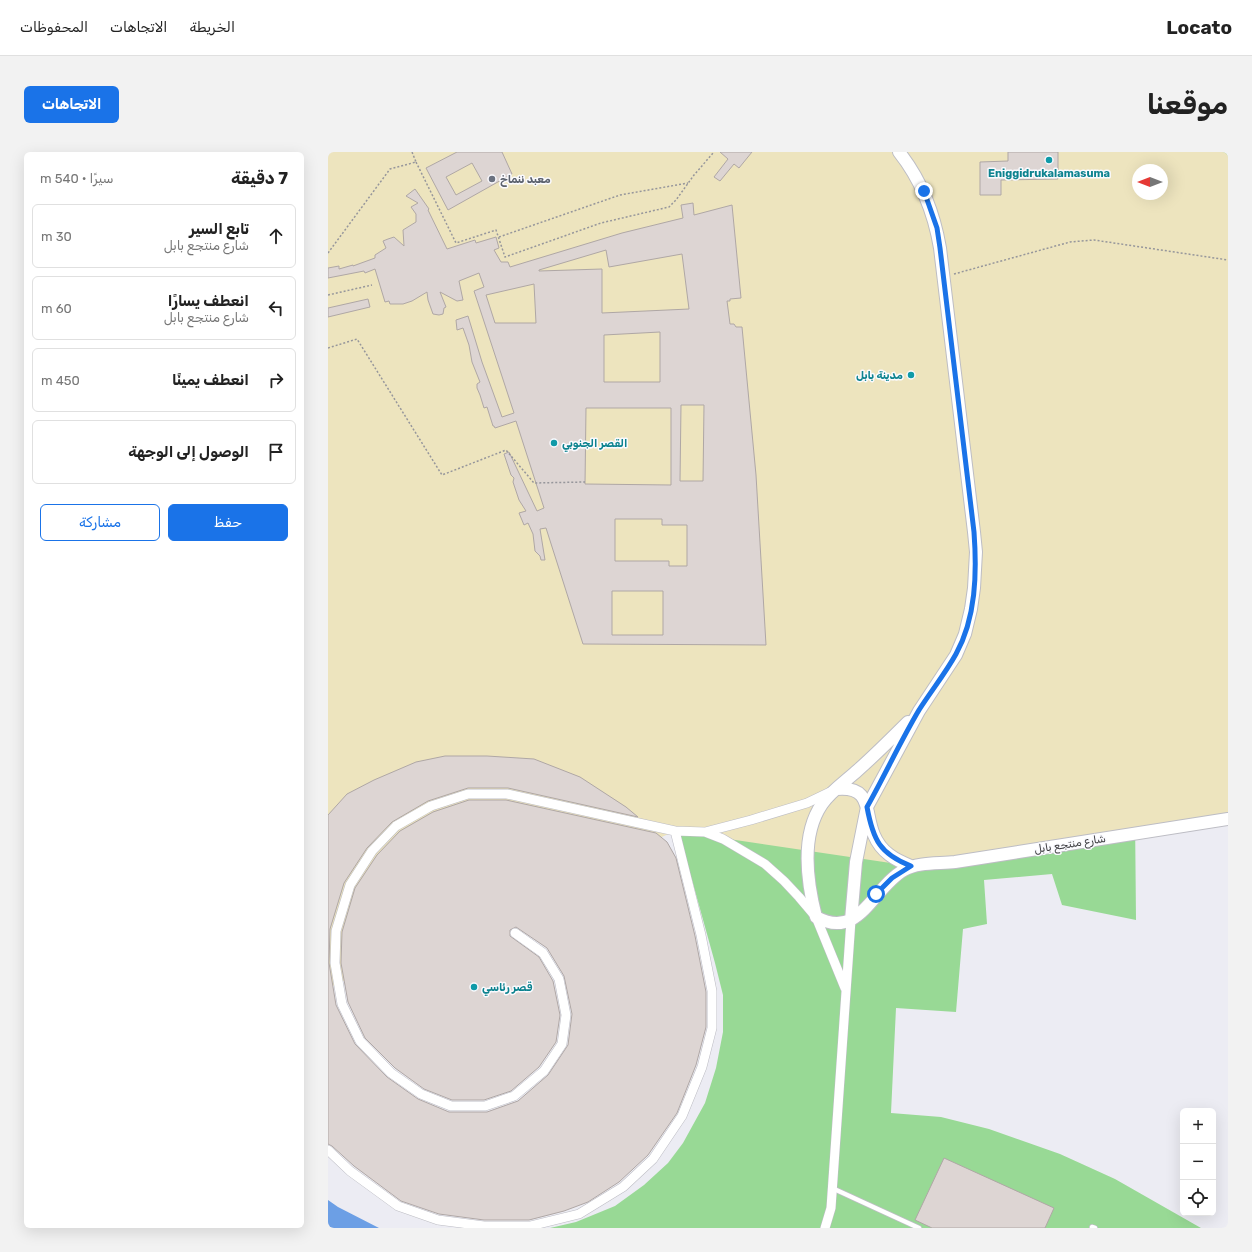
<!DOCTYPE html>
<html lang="ar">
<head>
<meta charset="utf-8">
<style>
	body { margin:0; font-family:Rubik,"Noto Naskh Arabic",sans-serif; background:#f2f2f2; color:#222; direction:rtl }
	.controls { position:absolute; right:12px; bottom:12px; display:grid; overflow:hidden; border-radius:6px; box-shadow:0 4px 16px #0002 }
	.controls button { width:36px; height:36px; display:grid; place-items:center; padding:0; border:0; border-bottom:1px solid #e0e0e0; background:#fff; color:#222; font:20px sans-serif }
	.compass { position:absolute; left:804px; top:12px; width:36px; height:36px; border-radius:50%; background:#fff; box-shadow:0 4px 16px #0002; rotate:270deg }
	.stop { position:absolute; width:12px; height:12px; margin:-9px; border:3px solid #1a73e8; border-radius:50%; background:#fff }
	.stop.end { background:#1a73e8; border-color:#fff; box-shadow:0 1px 4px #0008 }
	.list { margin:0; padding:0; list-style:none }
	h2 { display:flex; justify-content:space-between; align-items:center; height:52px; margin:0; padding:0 16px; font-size:17px }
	h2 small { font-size:13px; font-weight:400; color:#767676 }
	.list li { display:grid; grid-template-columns:26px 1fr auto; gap:12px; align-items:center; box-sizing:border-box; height:64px; margin:0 8px 8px; padding:0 8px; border:1px solid #e0e0e0; border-radius:6px }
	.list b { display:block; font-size:15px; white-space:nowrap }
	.list p { margin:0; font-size:13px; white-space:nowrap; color:#767676 }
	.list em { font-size:13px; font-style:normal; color:#767676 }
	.actions { display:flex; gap:8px; padding:12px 16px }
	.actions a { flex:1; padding:9px 0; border:1px solid #1a73e8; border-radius:6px; text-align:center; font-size:14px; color:#1a73e8 }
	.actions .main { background:#1a73e8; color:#fff }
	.icon { flex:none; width:22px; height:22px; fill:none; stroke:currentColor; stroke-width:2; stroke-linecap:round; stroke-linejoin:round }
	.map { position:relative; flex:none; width:900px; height:1076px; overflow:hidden; direction:ltr; border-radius:6px }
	header { display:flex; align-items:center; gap:24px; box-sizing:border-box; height:56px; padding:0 20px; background:#fff; border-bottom:1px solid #e0e0e0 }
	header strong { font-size:19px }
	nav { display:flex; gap:22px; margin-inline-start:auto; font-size:14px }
	.intro { display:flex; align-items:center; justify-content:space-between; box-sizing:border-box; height:96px; padding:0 24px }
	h1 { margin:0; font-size:28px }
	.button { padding:10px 18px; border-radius:6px; background:#1a73e8; color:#fff; font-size:14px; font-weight:700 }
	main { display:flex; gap:24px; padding:0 24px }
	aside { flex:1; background:#fff; border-radius:6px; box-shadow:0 4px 16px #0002 }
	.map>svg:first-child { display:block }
</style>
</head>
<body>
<header>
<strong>Locato</strong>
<nav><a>الخريطة</a><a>الاتجاهات</a><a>المحفوظات</a></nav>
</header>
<div class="intro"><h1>موقعنا</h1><a class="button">الاتجاهات</a></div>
<main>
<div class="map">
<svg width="900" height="1076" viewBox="0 0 900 1076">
	<rect width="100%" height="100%" fill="#ececf3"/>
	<!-- green -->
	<path fill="#98d995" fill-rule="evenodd" d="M 900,0 L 807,663 L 808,768 L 734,753 L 724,722 L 656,728 L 659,772 L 635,777 L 628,860 L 568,856 L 563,961 L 613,965 L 661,977 L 732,1002 L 787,1027 L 873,1076 L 222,1076 L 248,1070 L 287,1054 L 316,1033 L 340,1011 L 355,991 L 377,951 L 388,916 L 395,880 L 395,843 L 387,811 L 364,728 L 330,650 L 0,513 L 626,28 ZM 810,18 L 834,18 L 834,42 L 810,42 Z"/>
	<!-- sand -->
	<path fill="#ede4be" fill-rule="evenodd" d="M 0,0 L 900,0 L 900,667 L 583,714 L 347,679 L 0,836 ZM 810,18 L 834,18 L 834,42 L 810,42 Z"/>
	<!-- water -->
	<path fill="#6c9fe5" d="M 0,1048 L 10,1055 L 51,1076 L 0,1076 Z"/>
	<!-- building -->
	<path fill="#ddd5d3" stroke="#afa7a5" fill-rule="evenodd" d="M 129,0 L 174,0 L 184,22 L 120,58 L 98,16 ZM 144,11 L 154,29 L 128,43 L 118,25 Z
		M 392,0 L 424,0 L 411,16 L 406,12 L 392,29 L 386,25 L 400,7 Z
		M 680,0 L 730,0 L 730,27 L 673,28 L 673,43 L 652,43 L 652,10 L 680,9 Z
		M 87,37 L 101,57 L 100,58 L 119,97 L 147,88 L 148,91 L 168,85 L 171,96 L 166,98 L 173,110 L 180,110 L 182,115 L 294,81 L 355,66 L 353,53 L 365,51 L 366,63 L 404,53 L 413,146 L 402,147 L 402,149 L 399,149 L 402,172 L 406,172 L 408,175 L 414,175 L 428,323 L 438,493 L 255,492 L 218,376 L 212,377 L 217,408 L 213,408 L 212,404 L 207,399 L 205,382 L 200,371 L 196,373 L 191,361 L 198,359 L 191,348 L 185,330 L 186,326 L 183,323 L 176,302 L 181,300 L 209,359 L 216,356 L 188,269 L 167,276 L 166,274 L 165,274 L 159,255 L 156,256 L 152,243 L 149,236 L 149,232 L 152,230 L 144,210 L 141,193 L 135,176 L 129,178 L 128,168 L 140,164 L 154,210 L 174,265 L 186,261 L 146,139 L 156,135 L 151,121 L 131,129 L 135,148 L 129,149 L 112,140 L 118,155 L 116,156 L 115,162 L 111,163 L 105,162 L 100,148 L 99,140 L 84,149 L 75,152 L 62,152 L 61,149 L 57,150 L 47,117 L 37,121 L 36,119 L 0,126 L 0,116 L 11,114 L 11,117 L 25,113 L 25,114 L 47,106 L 47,103 L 58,96 L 55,89 L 60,87 L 66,85 L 76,94 L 75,78 L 88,70 L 88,62 L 83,55 L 90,51 L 78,44 ZM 278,98 L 281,115 L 354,102 L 361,157 L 274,161 L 274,117 L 211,119 L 211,118 ZM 206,132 L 208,171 L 167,171 L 158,143 ZM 332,180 L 332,230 L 276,230 L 276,183 ZM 353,253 L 376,253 L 375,329 L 352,329 ZM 258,256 L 343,256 L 343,333 L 257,332 ZM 287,367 L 334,367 L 334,373 L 359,373 L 359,414 L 341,414 L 341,409 L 287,409 ZM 284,439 L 335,439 L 335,483 L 284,483 Z
		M 40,147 L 42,155 L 0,165 L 0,156 Z
		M 117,604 L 159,604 L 206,607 L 252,625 L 298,655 L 310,665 L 180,636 L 140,636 L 100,649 L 64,670 L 39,696 L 16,731 L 2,777 L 1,811 L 8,853 L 27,892 L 59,925 L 90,947 L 121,960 L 159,960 L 190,949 L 220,923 L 240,893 L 244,862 L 236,824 L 219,796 L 188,775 L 182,778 L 182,784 L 211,805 L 225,829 L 232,863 L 228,890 L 211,915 L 183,939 L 156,948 L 124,948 L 96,937 L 67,916 L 37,886 L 20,850 L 13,811 L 14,780 L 27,736 L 49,703 L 72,679 L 105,660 L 141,648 L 178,648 L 328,681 L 339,690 L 348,706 L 367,784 L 378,840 L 378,875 L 368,913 L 349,961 L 320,1003 L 291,1030 L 260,1050 L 236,1059 L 201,1068 L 156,1068 L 111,1062 L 73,1049 L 26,1014 L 4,994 L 0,992 L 0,663 L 19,642 L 46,628 L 88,610 Z
		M 616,1006 L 726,1056 L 717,1076 L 604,1076 L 587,1068 Z"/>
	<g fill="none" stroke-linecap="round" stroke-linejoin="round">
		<!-- service casing -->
		<g stroke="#bdbdc4" stroke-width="6">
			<path id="service" d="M 504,1036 L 591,1076
				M 764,1075 L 767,1076"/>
		</g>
		<!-- minor casing -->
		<g stroke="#bdbdc4" stroke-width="10">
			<path id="minor" d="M 377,680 L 395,687 L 437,712 L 456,729 L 471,745 L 488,765 L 517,836
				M 187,781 L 215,801 L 231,827 L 238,863 L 234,892 L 216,919 L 186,944 L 157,954 L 123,954 L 93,942 L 63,921 L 32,889 L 14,852 L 7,811 L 8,779 L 22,733 L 44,699 L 68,674 L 103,654 L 140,642 L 179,642 L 347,679
				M 0,998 L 22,1019 L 70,1054 L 110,1068 L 156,1074 L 202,1074 L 251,1062 L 295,1035 L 325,1007 L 354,964 L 374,915 L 384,876 L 384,839 L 373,783 L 347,679 L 377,680 L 423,668 L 479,651 L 502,640
				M 497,1076 L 503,1056 L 523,768"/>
		</g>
		<!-- tertiary casing -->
		<g stroke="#bdbdc4" stroke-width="14">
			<path id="tertiary" d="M 580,570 C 564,586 547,603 530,618 C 518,629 503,639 494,652 C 472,684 479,730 488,765 C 532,789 544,736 576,718 C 590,710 611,712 627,710 L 900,667
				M 509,637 C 545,634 536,660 546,683 C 553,700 567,708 583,714
				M 523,768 L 528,710 L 539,655 L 591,559 L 628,503 L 637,482 L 643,457 L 646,436 L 648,400 L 646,380 L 612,96 C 606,61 594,29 571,0"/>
		</g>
		<!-- path -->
		<path stroke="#96969b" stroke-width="1.5" stroke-dasharray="2 2" stroke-linecap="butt" d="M 88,10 L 128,91 L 168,78 L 177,105 L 273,71 L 341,55 L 348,48 L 366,23 L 386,0
			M 171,85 L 292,43 L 360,31
			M 0,101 L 62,17 L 88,10 L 84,0
			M 626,122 L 742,90 L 766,88 L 900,108
			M 0,143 L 44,133
			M 0,196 L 29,187 L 114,323 L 178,298 L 206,331 L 257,330"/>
		<!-- service -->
		<use href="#service" stroke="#fff" stroke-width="4.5"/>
		<!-- minor -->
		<use href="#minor" stroke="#fff" stroke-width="9"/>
		<!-- tertiary -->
		<use href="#tertiary" stroke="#fff" stroke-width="12"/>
	</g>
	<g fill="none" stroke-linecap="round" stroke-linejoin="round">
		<!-- route -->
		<path stroke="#1a73e8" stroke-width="5" d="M 548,742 L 564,726 L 583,714 C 552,702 545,688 539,655 C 557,623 572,590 591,558 C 603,539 617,522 628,502 C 648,466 649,421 646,380 L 612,96 L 609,76 L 596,39"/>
	</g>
	<!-- markers -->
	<g fill="#0f9aa8" stroke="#fafafe" stroke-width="1.5">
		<circle cx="721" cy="8" r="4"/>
		<circle cx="583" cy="223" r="4"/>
		<circle cx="226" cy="291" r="4"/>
		<circle cx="146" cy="835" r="4"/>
	</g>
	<circle fill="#6b7280" stroke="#fafafe" stroke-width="1.5" cx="164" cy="27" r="4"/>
	<g text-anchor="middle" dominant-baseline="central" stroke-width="3" stroke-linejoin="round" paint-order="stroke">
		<!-- culture labels -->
		<g font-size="11" font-weight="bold" fill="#0d838f" stroke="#fafafe" text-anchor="start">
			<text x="721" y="21" text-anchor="middle">Eniggidrukalamasuma</text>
			<text x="575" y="223" text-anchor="end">مدينة بابل</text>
			<text x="234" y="291">القصر الجنوبي</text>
			<text x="154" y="835">قصر رئاسي</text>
		</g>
		<!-- worship labels -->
		<g font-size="11" font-weight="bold" fill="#5b616d" stroke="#fafafe" text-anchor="start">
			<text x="172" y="27">معبد ننماخ</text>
		</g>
		<!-- street labels -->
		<g font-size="11" fill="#3b3b3e" stroke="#fafafe">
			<text transform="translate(742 692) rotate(-9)">شارع منتجع بابل</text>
		</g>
	</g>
</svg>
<div class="controls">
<button>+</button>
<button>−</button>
<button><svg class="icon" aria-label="locate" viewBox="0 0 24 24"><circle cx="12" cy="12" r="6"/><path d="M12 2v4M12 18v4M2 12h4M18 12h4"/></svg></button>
</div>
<svg class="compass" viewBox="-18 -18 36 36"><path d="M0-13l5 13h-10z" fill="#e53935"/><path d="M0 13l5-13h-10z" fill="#767676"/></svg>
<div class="stop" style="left:548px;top:742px"></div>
<div class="stop end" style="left:596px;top:39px"></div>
</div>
<aside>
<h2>7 دقيقة<small>سيرًا · 540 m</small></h2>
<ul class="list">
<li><svg class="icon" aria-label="ahead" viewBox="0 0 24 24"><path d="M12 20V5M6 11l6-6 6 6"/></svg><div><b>تابع السير</b><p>شارع منتجع بابل</p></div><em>30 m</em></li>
<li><svg class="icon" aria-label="left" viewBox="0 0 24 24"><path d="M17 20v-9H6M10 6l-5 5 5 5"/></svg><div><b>انعطف يسارًا</b><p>شارع منتجع بابل</p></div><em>60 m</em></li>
<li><svg class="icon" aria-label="right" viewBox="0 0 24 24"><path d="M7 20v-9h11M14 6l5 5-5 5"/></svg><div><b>انعطف يمينًا</b></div><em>450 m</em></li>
<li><svg class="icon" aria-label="arrive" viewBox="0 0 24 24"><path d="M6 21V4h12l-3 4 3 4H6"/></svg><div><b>الوصول إلى الوجهة</b></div></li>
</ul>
<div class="actions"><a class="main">حفظ</a><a>مشاركة</a></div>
</aside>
</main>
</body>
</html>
